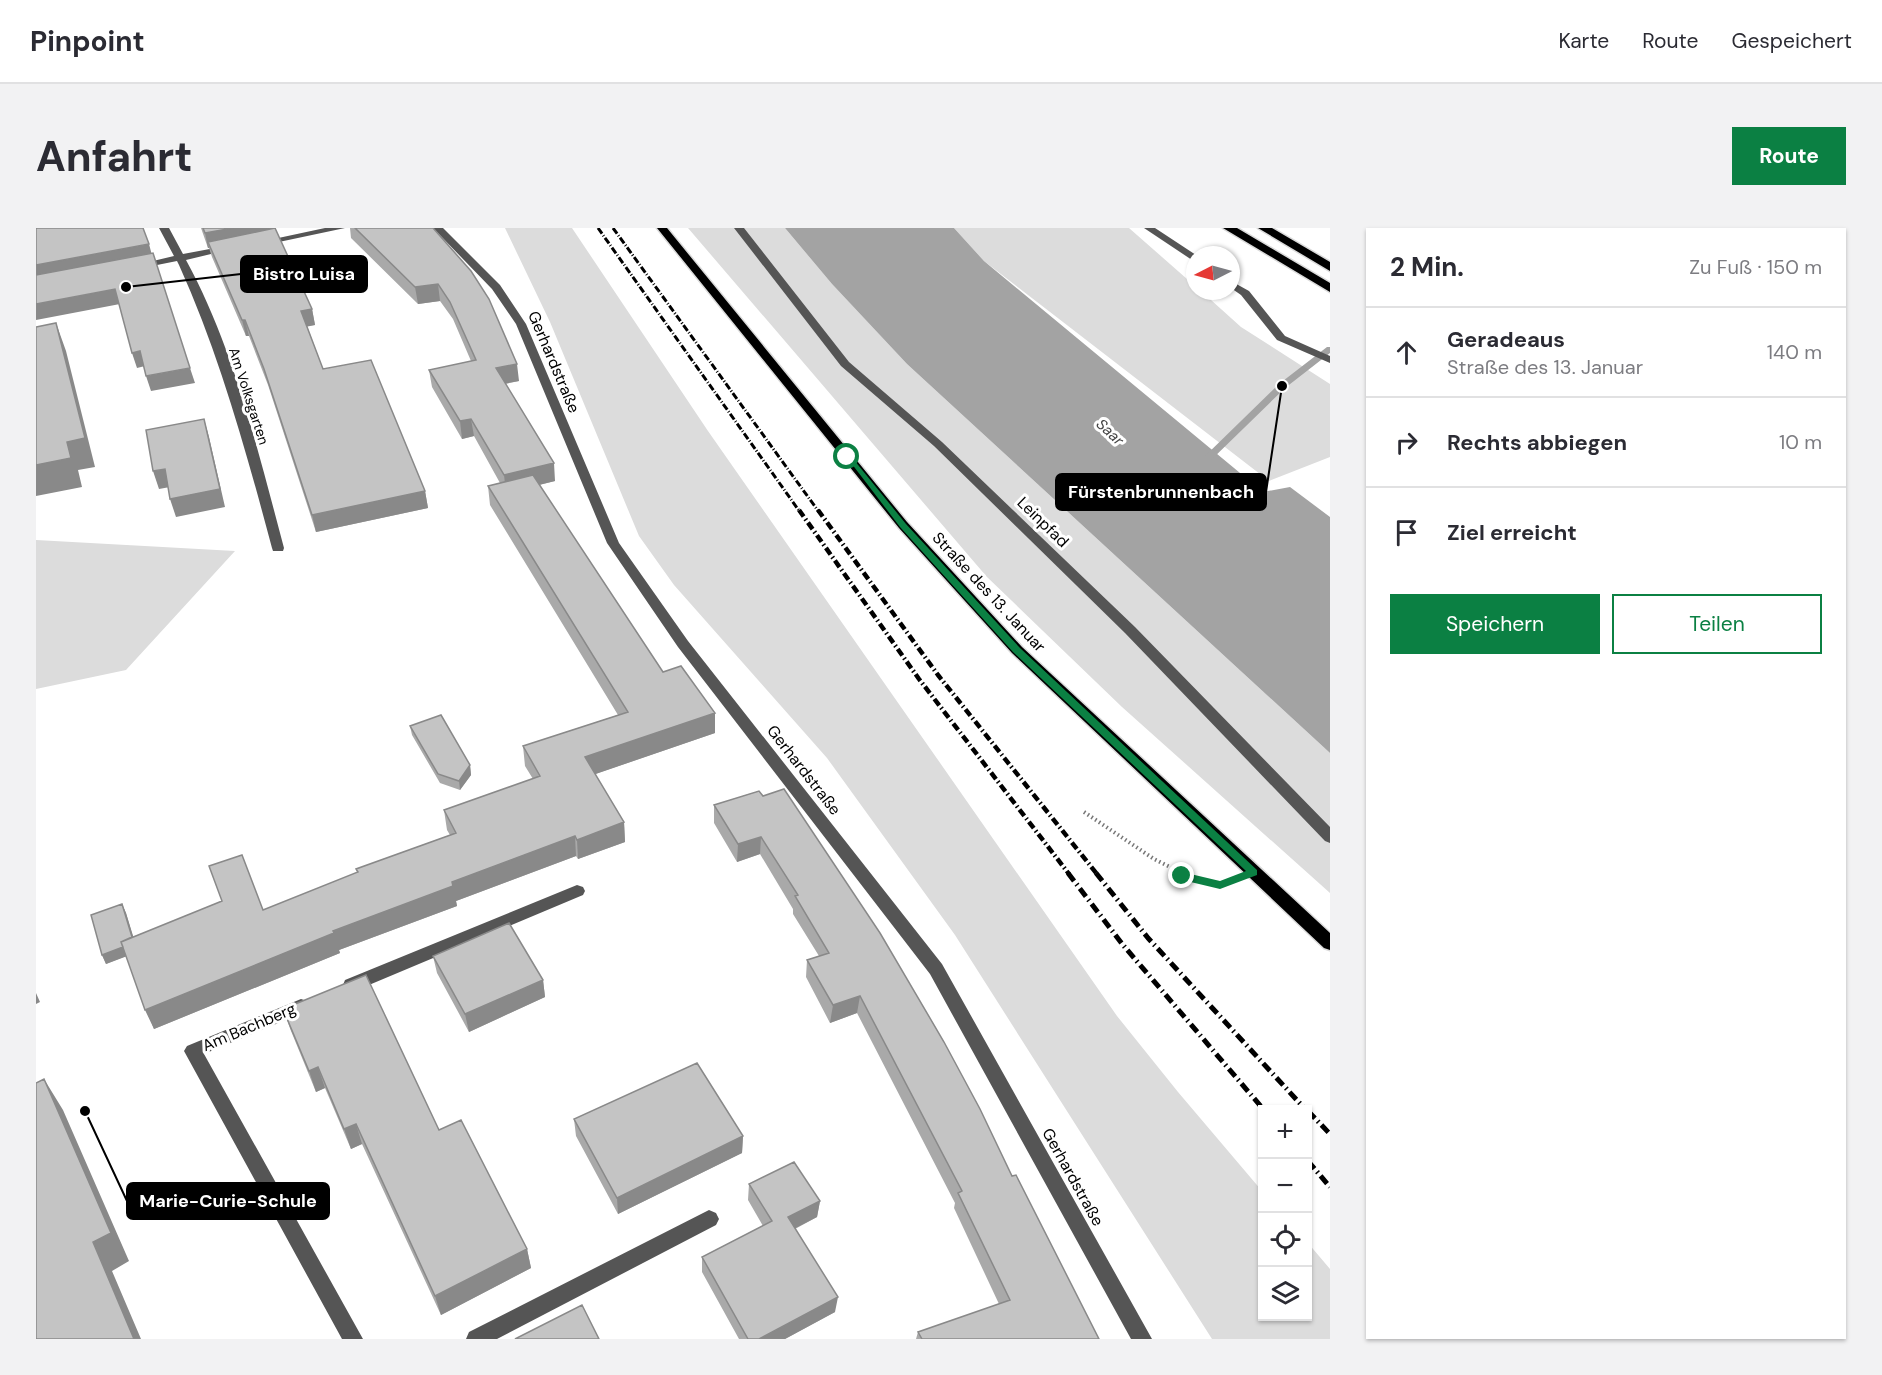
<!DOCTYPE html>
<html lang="de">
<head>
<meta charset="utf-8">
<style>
	body { margin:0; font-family:"DM Sans",sans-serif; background:#f2f2f3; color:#2b2b33 }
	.controls { position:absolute; right:18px; bottom:18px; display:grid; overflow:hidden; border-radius:0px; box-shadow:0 2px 4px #0004 }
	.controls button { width:54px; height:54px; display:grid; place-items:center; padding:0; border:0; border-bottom:2px solid #e1e1e2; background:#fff; color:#2b2b33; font:30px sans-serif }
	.compass { position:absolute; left:1150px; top:18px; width:54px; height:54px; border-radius:50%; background:#fff; box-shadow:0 2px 4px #0004; rotate:264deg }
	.stop { position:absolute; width:18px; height:18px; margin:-14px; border:4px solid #0b8043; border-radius:50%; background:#fff }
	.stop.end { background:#0b8043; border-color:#fff; box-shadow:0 2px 6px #0008 }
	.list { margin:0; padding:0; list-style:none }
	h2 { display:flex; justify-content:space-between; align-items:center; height:78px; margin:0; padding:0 24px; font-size:26px }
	h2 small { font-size:20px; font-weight:400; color:#7c7c81 }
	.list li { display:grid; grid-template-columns:39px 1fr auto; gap:18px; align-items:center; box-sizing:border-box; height:90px; padding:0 24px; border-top:2px solid #e1e1e2 }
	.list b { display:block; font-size:22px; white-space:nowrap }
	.list p { margin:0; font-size:20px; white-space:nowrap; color:#7c7c81 }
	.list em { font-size:20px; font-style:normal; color:#7c7c81 }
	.actions { display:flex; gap:12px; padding:18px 24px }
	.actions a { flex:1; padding:14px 0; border:2px solid #0b8043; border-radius:0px; text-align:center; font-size:21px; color:#0b8043 }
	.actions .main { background:#0b8043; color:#fff }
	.icon { flex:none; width:33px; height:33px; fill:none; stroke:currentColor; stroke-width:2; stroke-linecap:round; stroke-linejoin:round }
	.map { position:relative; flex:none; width:1294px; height:1111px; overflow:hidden; border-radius:0px }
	header { display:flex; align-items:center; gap:36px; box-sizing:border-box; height:84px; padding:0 30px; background:#fff; border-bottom:2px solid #e1e1e2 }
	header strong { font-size:28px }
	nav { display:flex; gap:33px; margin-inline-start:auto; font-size:21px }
	.intro { display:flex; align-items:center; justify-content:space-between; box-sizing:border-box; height:144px; padding:0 36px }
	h1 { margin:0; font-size:42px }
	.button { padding:15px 27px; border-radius:0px; background:#0b8043; color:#fff; font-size:21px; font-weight:700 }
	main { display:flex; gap:36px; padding:0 36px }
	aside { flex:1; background:#fff; border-radius:0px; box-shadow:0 2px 4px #0004 }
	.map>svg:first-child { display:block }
</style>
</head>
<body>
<header>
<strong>Pinpoint</strong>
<nav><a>Karte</a><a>Route</a><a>Gespeichert</a></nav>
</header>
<div class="intro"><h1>Anfahrt</h1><a class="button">Route</a></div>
<main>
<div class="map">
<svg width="1294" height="1111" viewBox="0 0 1294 1111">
	<rect width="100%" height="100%" fill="#fff"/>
	<!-- green -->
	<path fill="#dcdcdc" d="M 469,0 L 536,0 L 672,203 L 1081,788 L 1142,864 L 1226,963 L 1226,1088 L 1272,1088 L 1272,1015 L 1294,1041 L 1294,1111 L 1176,1111 L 919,707 L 791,530 L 638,357 L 603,308 L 514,94 Z
		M 652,0 L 749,0 L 796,56 L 871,136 L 1294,525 L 1294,665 L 1086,479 L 951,349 Z
		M 918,0 L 1093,0 L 1159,58 L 1159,63 L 1165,63 L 1205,99 L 1294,156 L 1294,229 L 1233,253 L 948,33 Z
		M 0,312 L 199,323 L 90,442 L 0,461 Z"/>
	<!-- water -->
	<path fill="#a3a3a3" d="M 749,0 L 918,0 L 948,33 L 1227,264 L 1254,259 L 1294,289 L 1294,525 L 871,136 L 796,56 Z"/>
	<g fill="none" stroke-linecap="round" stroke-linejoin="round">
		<!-- stream -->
		<path fill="#a3a3a3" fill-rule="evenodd" d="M 1291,119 L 1294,119 L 1294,125 L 1249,160 L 1172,235 L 1166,235 L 1166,231 L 1243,156 Z"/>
		<!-- major casing -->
		<g stroke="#dbdbdb" stroke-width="3">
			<path id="major" d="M 621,0 L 631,0 L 871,294 L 986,419 L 1294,705 L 1294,722 L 1288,720 L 976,425 L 863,300 Z"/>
		</g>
		<!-- highway casing -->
		<g stroke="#dbdbdb" stroke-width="3">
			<path id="highway" d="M 1187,0 L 1201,0 L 1294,55 L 1294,64 Z
				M 1222,0 L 1236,0 L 1294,34 L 1294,43 Z"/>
		</g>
		<!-- path-far1 -->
		<path stroke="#777" stroke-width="4" stroke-dasharray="1.5 3" stroke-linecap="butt" d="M 1048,584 L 1118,631 L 1148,646"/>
		<!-- path -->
		<path stroke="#777" stroke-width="4.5" stroke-dasharray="1.5 4" stroke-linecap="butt" d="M 1145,645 L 1177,656 L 1192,654"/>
		<!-- minor -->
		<path fill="#555" fill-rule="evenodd" d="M 123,0 L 133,0 L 147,26 L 195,17 L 200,20 L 150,32 C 198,120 222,223 248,320 L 247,323 L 237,323 L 236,320 C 210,223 184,128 143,37 L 141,33 L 101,41 L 96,38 L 138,28 Z
			M 289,0 L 309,0 L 224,18 L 219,15 Z
			M 397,0 L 407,0 L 464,57 L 490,96 L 583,315 L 652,413 L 906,736 L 1116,1111 L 1095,1111 L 894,746 L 642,419 L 571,315 L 480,96 L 456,61 Z
			M 698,0 L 708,0 L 813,134 L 906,214 L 1099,399 L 1294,599 L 1294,615 L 1289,613 L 1089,405 L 898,218 L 805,138 Z
			M 1108,0 L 1119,0 L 1160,27 L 1159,34 Z
			M 1195,53 L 1213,63 L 1249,108 L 1294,128 L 1294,135 L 1241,112 L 1205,67 L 1195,60 Z
			M 541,657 L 547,659 L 549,663 L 547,667 L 321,762 L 315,764 L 309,762 L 307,757 L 309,752 Z
			M 265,771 L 271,773 L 274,778 L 271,783 L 168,826 L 327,1111 L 306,1111 L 148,823 L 151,818 Z
			M 673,982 L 680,985 L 683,991 L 680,997 L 461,1111 L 430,1111 L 433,1104 Z"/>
		<!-- major -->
		<use href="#major" fill="#000" fill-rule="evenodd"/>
		<!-- highway -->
		<use href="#highway" fill="#000" fill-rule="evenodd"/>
		<!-- rail-far2 -->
		<path stroke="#000" stroke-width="3" stroke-dasharray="7 2 1 2" stroke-linecap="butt" d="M 562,0 L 764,284
			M 577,0 L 783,284"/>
		<!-- rail-far1 -->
		<path stroke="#000" stroke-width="4.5" stroke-dasharray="8 3 1.5 3" stroke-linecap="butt" d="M 763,282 L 883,451 L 1033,646
			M 782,282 L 902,447 L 1061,646"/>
		<!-- rail -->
		<path stroke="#000" stroke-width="5" stroke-dasharray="10 4 1.5 4" stroke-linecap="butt" d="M 1032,645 L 1087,717 L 1228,882
			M 1060,645 L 1112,710 L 1270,882
			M 1272,883 L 1294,906
			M 1272,933 L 1294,959"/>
	</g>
	<!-- wall -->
	<path fill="#a9a9a9" d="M 165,0 L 236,0 L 276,81 L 279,97 L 271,98 L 287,141 L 389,263 L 392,280 L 280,304 L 232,157 L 213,108 L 210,108 L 176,29 L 173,20 L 172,20 Z
		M 314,0 L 397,0 L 483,153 L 469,156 L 519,253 L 503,257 L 627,444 L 679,485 L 679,505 L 559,546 L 588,594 L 589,614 L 542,631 L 540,628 L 420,673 L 421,678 L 303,722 L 304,725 L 118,801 L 90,728 L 70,736 L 66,727 L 86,676 L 90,685 L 97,709 L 227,682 L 321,645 L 320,641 L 414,607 L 411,602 L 408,582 L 497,551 L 489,538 L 487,518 L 582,487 L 454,277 L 452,258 L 464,255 L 438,208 L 426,211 L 396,159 L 393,142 L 435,133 L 417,91 L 404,73 L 382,76 L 315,10 Z
		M 374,498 L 434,537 L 435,547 L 424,562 L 404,555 L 376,507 Z
		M 723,563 L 976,948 L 1063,1111 L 880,1111 L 882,1104 L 963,1076 L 918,980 L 919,975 L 821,785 L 794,795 L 770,749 L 771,732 L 783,728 L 757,686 L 757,681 L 724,626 L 701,634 L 678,595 L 678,577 Z
		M 397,728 L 507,752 L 509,769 L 433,804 L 401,745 Z
		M 247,781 L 403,902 L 491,1021 L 495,1040 L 405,1087 L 326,916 L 315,921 L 289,860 L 280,864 L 255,803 Z
		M 538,891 L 707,908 L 706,925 L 582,986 L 540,908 Z
		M 713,956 L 784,973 L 781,989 L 759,1001 L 799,1084 L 749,1111 L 703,1111 L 666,1044 L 666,1029 L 727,998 L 712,972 Z"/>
	<!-- shaded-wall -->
	<path fill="#898989" d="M 197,0 L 236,0 L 237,8 L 172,14 L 173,20 L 172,20 L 169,5 Z
		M 113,16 L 117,31 L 0,53 L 0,37 Z
		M 402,56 L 404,73 L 382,76 L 379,59 Z
		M 79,61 L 84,76 L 0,92 L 0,76 Z
		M 276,81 L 279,97 L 269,99 L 265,83 Z
		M 206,92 L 209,92 L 213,108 L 210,108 Z
		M 20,95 L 30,123 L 59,239 L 42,242 L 46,259 L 0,268 L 0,237 L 31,214 Z
		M 104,123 L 109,138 L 101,140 L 96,125 Z
		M 481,136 L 483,153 L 461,157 L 460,140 Z
		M 154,140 L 159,155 L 115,163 L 110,148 Z
		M 168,191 L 173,209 L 189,279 L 140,289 L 134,271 Z
		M 435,191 L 438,208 L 426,211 L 424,193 Z
		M 518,235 L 519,253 L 470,265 L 468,247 Z
		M 129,241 L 134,259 L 123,261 L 117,243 Z
		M 389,263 L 392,280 L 280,304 L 276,287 Z
		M 679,485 L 679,505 L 551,549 L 549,529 Z
		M 434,537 L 435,547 L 424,562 L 423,553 Z
		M 588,594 L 589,614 L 542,631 L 541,612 Z
		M 539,608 L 540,628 L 420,673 L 421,678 L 303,722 L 304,725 L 118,801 L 109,782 L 416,654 Z
		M 725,609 L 724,626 L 701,634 L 702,616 Z
		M 86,676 L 90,685 L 102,724 L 70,736 L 66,727 Z
		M 507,752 L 509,769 L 433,804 L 429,786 Z
		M 0,765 L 4,774 L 0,776 Z
		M 824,768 L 821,785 L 794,795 L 797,777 Z
		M 282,839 L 289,860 L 280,864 L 273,843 Z
		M 8,851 L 27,882 L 93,1033 L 76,1043 L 105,1111 L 98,1111 L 57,1014 Z
		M 320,896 L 326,916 L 315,921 L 308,901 Z
		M 707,908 L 706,925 L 582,986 L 581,970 Z
		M 784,973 L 781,989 L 750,1005 L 752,989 Z
		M 491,1021 L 495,1040 L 405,1087 L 399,1068 Z
		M 802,1069 L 799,1084 L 749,1111 L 723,1111 Z"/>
	<!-- building -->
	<path fill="#c4c4c4" stroke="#898989" stroke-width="1.5" d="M 0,0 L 107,0 L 113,16 L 0,37 Z
		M 167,0 L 197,0 L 169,5 Z
		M 239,0 L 276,81 L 265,83 L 287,141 L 335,132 L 389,263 L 276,287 L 228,141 L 209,92 L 206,92 L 172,14 Z
		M 319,0 L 397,0 L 435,43 L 453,71 L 481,136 L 460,140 L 518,235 L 468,247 L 435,191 L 424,193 L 393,142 L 440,132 L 414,74 L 402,56 L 379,59 Z
		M 117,25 L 154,140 L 110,148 L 104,123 L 96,125 L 79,61 L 0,76 L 0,47 Z
		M 20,95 L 49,210 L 31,214 L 35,230 L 0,237 L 0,99 Z
		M 168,191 L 184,261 L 134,271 L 129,241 L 117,243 L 110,202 Z
		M 497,247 L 627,444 L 645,438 L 679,485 L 549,529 L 588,594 L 541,612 L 539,608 L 416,654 L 417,658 L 297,703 L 298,705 L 109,782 L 85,714 L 186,673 L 173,638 L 206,627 L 227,682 L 322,644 L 320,641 L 420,605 L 408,582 L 504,548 L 487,518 L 592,484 L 452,258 Z
		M 405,487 L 434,537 L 423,553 L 402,546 L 374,498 Z
		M 748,561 L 844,705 L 908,814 L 944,881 L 976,948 L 980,947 L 1063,1111 L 886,1111 L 882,1104 L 974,1072 L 922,965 L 926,963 L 824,768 L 797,777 L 771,732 L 793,725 L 759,668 L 762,667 L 725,609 L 702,616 L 678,577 L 723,563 L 727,568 Z
		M 86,676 L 96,709 L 85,714 L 87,719 L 66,727 L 55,687 Z
		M 473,695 L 507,752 L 429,786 L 397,728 Z
		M 330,747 L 403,902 L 425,892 L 491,1021 L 399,1068 L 320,896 L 308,901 L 282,839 L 273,843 L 247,781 Z
		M 661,835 L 707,908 L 581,970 L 538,891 Z
		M 8,851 L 75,1005 L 57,1014 L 98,1111 L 0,1111 L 0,855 Z
		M 758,934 L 784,973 L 752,989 L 802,1069 L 723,1111 L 712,1111 L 666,1029 L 736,993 L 713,956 Z
		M 546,1077 L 563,1111 L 479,1111 Z"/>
	<!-- route -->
	<path fill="#0b8043" d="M 809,227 L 814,227 L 870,296 L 984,420 L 1221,642 L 1221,647 L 1184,661 L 1142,651 L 1140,648 L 1146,644 L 1184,653 L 1210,643 L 977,424 L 864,299 Z"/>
	<g text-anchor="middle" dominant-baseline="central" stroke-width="6" stroke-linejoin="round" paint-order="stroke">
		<!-- far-street labels -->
		<g font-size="14" fill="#000" stroke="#fff">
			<text transform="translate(213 168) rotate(72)">Am Volksgarten</text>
		</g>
		<!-- far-water labels -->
		<g font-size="15" font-style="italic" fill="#444" stroke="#fff">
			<text transform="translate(1074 204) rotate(43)">Saar</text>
		</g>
		<!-- street labels -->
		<g font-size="16" fill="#000" stroke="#fff">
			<text transform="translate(518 134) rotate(67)">Gerhardstraße</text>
			<text transform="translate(1007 294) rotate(44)">Leinpfad</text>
			<text transform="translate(953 364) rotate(47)">Straße des 13. Januar</text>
			<text transform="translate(768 542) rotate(52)">Gerhardstraße</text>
			<text transform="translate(213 799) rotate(-23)">Am Bachberg</text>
			<text transform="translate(1037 949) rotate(61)">Gerhardstraße</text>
		</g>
	</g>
	<!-- callouts -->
	<path fill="none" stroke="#000" stroke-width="2" d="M90 59L205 46M1246 158L1230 264M49 883L91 973"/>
	<g fill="#000" stroke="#fff" stroke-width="2">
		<circle cx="90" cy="59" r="6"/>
		<circle cx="1246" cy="158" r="6"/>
		<circle cx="49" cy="883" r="6"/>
	</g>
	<g fill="#000" stroke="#000" stroke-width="2">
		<rect x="205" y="28" width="126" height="36" rx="6"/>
		<rect x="1020" y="246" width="210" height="36" rx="6"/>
		<rect x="91" y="955" width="202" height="36" rx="6"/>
	</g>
	<g font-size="18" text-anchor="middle" font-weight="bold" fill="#fff">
		<text x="268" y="52">Bistro Luisa</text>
		<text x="1125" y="270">Fürstenbrunnenbach</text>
		<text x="192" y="979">Marie-Curie-Schule</text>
	</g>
</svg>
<div class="controls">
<button>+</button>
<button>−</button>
<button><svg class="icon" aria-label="locate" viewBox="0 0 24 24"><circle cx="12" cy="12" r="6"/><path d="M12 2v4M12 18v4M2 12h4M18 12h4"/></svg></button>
<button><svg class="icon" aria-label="layers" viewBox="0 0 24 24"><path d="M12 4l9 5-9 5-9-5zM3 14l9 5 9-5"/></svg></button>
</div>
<svg class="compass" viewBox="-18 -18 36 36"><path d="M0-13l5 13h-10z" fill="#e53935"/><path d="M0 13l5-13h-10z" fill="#7c7c81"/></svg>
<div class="stop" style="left:811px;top:229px"></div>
<div class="stop end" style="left:1146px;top:648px"></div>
</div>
<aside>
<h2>2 Min.<small>Zu Fuß · 150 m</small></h2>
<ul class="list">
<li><svg class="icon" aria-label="ahead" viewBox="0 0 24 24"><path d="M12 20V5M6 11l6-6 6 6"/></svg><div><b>Geradeaus</b><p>Straße des 13. Januar</p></div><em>140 m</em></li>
<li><svg class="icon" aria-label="right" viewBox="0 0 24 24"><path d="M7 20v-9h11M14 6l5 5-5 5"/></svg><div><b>Rechts abbiegen</b></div><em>10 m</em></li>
<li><svg class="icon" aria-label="arrive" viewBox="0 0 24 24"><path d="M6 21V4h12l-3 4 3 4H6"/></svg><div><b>Ziel erreicht</b></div></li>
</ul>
<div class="actions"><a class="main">Speichern</a><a>Teilen</a></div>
</aside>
</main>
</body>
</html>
